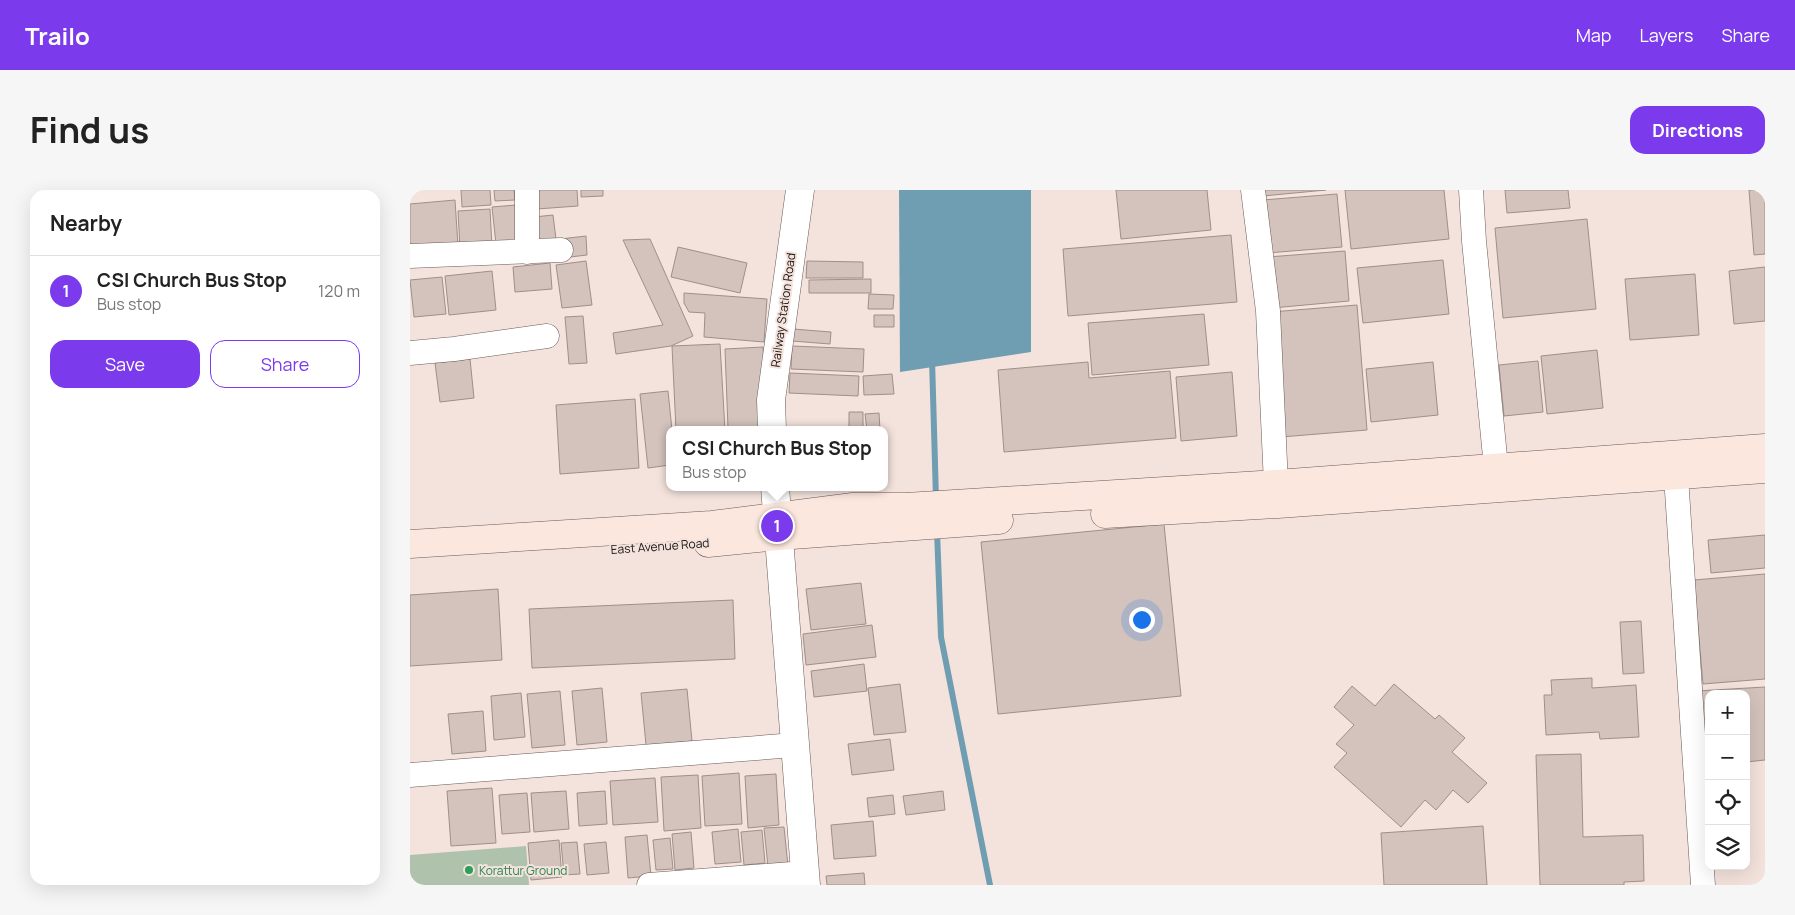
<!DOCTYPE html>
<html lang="en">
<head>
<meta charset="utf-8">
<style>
	body { margin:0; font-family:Manrope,sans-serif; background:#f6f6f6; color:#222 }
	.controls { position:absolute; right:15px; bottom:15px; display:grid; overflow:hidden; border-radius:10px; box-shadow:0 5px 20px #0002 }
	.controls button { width:45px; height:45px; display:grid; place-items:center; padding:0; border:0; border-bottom:1px solid #e0e0e0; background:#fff; color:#222; font:25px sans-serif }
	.you { position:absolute; left:731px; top:429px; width:18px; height:18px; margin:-12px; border:4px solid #fff; border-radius:50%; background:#1a73e8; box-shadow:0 0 0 8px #1a73e833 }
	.badge { display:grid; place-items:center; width:32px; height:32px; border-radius:50%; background:#7c3aed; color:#fff; font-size:16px; font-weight:700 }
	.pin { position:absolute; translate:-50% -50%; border:2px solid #fff; box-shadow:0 1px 5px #0006 }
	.popup { position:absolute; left:256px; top:236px; width:222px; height:65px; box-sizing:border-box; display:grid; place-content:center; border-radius:10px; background:#fff; filter:drop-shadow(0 1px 4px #0005); font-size:16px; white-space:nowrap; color:#767676 }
	.popup b { font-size:19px; color:#222 }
	.popup::after { content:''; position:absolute; left:50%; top:100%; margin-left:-10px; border:10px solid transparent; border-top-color:#fff }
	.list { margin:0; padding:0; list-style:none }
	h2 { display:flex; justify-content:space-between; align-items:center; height:65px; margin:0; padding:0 20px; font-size:21px }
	h2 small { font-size:16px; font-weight:400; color:#767676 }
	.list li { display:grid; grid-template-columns:32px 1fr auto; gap:15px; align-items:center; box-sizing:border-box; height:70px; padding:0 20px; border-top:1px solid #e0e0e0 }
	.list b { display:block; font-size:19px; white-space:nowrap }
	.list p { margin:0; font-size:16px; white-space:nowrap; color:#767676 }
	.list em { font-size:16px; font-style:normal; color:#767676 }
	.actions { display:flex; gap:10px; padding:15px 20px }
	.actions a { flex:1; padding:11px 0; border:1px solid #7c3aed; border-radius:15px; text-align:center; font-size:18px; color:#7c3aed }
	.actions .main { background:#7c3aed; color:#fff }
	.icon { flex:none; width:28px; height:28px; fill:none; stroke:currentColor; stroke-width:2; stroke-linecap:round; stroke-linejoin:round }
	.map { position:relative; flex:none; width:1355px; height:695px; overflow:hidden; border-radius:15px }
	header { display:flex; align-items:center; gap:30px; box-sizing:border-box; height:70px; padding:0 25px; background:#7c3aed; color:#fff }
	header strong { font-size:24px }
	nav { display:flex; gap:28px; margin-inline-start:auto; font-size:18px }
	.intro { display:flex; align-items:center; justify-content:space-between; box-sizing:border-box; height:120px; padding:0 30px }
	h1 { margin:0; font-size:35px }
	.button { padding:12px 22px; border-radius:15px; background:#7c3aed; color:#fff; font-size:18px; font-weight:700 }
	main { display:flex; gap:30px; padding:0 30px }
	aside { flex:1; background:#fff; border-radius:15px; box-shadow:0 5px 20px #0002 }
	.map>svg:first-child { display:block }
</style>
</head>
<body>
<header>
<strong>Trailo</strong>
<nav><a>Map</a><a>Layers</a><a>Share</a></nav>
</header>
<div class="intro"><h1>Find us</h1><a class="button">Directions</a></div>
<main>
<aside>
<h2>Nearby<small></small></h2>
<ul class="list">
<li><span class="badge">1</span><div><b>CSI Church Bus Stop</b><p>Bus stop</p></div><em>120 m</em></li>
</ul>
<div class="actions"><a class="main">Save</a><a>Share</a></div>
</aside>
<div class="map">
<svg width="1355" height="695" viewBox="0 0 1355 695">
	<rect width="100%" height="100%" fill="#f4e3dc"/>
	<!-- green -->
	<path fill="#aec2ac" d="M 116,656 L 119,695 L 0,695 L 0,665 Z"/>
	<!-- water -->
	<path fill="#6f9db2" d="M 489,0 L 621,0 L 621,162 L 490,182 Z"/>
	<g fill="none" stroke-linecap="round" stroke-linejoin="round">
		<!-- stream -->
		<path stroke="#6f9db2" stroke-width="6" d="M 522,169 L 526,309
			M 527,341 L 531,447 L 580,695"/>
	</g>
	<!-- building -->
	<path fill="#d3c3bc" stroke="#9e8f88" d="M 51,0 L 80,0 L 81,15 L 52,17 Z
		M 84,0 L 104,0 L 105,10 L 85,11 Z
		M 126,0 L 167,0 L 168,16 L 127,19 Z
		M 171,0 L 193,0 L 193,6 L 171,7 Z
		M 706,0 L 797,0 L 801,40 L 711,49 Z
		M 853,0 L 916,0 L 853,6 Z
		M 935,0 L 1034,0 L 1039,49 L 941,59 Z
		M 1095,0 L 1158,0 L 1160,18 L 1097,23 Z
		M 1339,0 L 1355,0 L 1355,64 L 1344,65 Z
		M 927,4 L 932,57 L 857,63 L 853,10 Z
		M 45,10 L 48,56 L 0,60 L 0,14 Z
		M 106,15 L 110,51 L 86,54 L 82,17 Z
		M 80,19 L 82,57 L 50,59 L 48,21 Z
		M 143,25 L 147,57 L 128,59 L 124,27 Z
		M 1177,29 L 1186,119 L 1093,128 L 1085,38 Z
		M 821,45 L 827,112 L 658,126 L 653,59 Z
		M 176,46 L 177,65 L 152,68 L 150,49 Z
		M 240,49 L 283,146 L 261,156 L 206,164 L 203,143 L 253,135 L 213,50 Z
		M 268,57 L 337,73 L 330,103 L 261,87 Z
		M 935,61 L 939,111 L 862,118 L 858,67 Z
		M 1033,70 L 1039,124 L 953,133 L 947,78 Z
		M 176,71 L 182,115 L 152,118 L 146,75 Z
		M 397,71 L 453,72 L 453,88 L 396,88 Z
		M 140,73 L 142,99 L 105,102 L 103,77 Z
		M 1355,77 L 1355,131 L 1324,134 L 1319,81 Z
		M 82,81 L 86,120 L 39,125 L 35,86 Z
		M 1285,84 L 1289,145 L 1220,150 L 1215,89 Z
		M 32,87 L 36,124 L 4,127 L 0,90 Z
		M 461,89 L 461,103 L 399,103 L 399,90 Z
		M 274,103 L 357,109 L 354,152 L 294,147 L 295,123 L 279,122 L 274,113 Z
		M 459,104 L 484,105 L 483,119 L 458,119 Z
		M 947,115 L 957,240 L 871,247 L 861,122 Z
		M 794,124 L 799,175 L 682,185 L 678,133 Z
		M 464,125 L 484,125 L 484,137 L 464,137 Z
		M 173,126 L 177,173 L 159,174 L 155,127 Z
		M 383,139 L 421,142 L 420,154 L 382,151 Z
		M 310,154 L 315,240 L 266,240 L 262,156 Z
		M 382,156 L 454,159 L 453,182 L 381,179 Z
		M 353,157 L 357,236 L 318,238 L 315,159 Z
		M 1187,160 L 1193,218 L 1137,224 L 1131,166 Z
		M 60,169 L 64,208 L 30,212 L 25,173 Z
		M 1128,171 L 1133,222 L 1094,226 L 1089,175 Z
		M 678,172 L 679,188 L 760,181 L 766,248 L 594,262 L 588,180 Z
		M 1023,172 L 1028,225 L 961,232 L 956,179 Z
		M 822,182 L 827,246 L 771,251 L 766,187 Z
		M 380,183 L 449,186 L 448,206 L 379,203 Z
		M 482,184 L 484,204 L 454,205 L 453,186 Z
		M 258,201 L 262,240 L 260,240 L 260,275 L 238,278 L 230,204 Z
		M 225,209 L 229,278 L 150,284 L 146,215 Z
		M 439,222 L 453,222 L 453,240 L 439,240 Z
		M 469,223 L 470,240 L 457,240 L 455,224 Z
		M 754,334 L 771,506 L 588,524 L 571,352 Z
		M 1355,345 L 1355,378 L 1301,383 L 1298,350 Z
		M 1355,384 L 1355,489 L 1293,494 L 1284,390 Z
		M 451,393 L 456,434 L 401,440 L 396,399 Z
		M 88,399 L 92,470 L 0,476 L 0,405 Z
		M 323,410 L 325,469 L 122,478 L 119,419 Z
		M 1231,431 L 1234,483 L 1213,484 L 1210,432 Z
		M 462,435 L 466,467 L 396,475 L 393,444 Z
		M 454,474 L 457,501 L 404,507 L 401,481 Z
		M 1182,488 L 1182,498 L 1226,495 L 1229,547 L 1190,549 L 1189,542 L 1136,545 L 1134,505 L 1142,505 L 1141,490 Z
		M 490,494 L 496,542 L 464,545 L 458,498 Z
		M 984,494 L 1025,529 L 1029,525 L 1055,548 L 1042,562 L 1077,593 L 1058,613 L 1043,600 L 1026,620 L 1015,610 L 991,637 L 924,577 L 937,563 L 926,554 L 944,535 L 924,517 L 942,496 L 965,516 Z
		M 1355,497 L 1355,570 L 1336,572 L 1336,504 L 1299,504 L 1299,574 L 1291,575 L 1286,501 Z
		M 192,498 L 197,552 L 167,555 L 162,501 Z
		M 277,499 L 282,551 L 236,555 L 231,503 Z
		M 150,501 L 155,555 L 122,558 L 117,504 Z
		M 111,503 L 115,547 L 84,550 L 81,506 Z
		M 73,521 L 76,561 L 42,564 L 38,524 Z
		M 480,549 L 484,580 L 442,585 L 438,554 Z
		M 1171,564 L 1173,647 L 1233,645 L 1234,691 L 1214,692 L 1214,695 L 1130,695 L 1126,565 Z
		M 329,583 L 332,634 L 295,636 L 292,586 Z
		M 366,584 L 369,635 L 338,638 L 335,586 Z
		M 288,585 L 291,638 L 254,641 L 251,587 Z
		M 245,588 L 248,632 L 203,635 L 200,591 Z
		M 82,598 L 86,653 L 41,656 L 37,601 Z
		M 156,601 L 159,639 L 124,642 L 121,603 Z
		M 195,601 L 197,634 L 169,636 L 167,603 Z
		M 533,601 L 535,620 L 496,625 L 493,606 Z
		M 117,603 L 120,642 L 92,644 L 89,605 Z
		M 483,605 L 485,624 L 459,627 L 457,608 Z
		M 463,631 L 466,666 L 424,669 L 421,635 Z
		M 1073,636 L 1077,695 L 974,695 L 971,643 Z
		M 374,637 L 378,676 L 358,677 L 354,638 Z
		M 328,639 L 331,672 L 305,674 L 302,642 Z
		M 352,640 L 355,673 L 334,675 L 331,642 Z
		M 281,642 L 284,678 L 265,680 L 262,644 Z
		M 237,645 L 241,686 L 218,688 L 215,647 Z
		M 260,648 L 263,679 L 246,680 L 243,650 Z
		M 149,650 L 152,687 L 121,690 L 118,653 Z
		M 167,652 L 170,684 L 154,685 L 151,653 Z
		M 196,652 L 199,683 L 177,685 L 174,654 Z
		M 454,683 L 455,695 L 417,695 L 416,686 Z"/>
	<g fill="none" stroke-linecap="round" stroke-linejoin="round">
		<!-- minor casing -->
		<g stroke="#695b55" stroke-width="25">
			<path id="minor" d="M 843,0 L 858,121 L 866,294
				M 1061,0 L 1064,51 L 1086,277
				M 117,62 L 117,0
				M 0,66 L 151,60
				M 0,163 L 44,159 L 137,146
				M 1266,286 L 1293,695
				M 0,585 L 385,555
				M 239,695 L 395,683"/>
		</g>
		<!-- tertiary casing -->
		<g stroke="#695b55" stroke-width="29">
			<path id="tertiary" d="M 362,240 L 361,210 L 390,0
				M 365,297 L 396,695"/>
		</g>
		<!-- secondary casing -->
		<g stroke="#695b55" stroke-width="29">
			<path id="secondary" d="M 695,324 L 868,314 L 1355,279
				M 298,353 L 368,346 L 589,330
				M 0,354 L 302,335 L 443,317 L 496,317 L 866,294 L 1355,258"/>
		</g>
		<!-- minor -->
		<use href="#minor" stroke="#fff" stroke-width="24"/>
		<!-- tertiary -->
		<use href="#tertiary" stroke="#fff" stroke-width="28"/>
		<!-- secondary -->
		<use href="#secondary" stroke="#fce7de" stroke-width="28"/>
	</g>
	<!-- markers -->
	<circle fill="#2e9e5b" stroke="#f4e3dc" stroke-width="2" cx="59" cy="680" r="5"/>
	<g text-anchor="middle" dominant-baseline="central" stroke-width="4" stroke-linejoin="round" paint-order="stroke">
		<!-- street labels -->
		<g font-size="12" fill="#17110f" stroke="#f4e3dc">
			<text transform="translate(373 120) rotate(-82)">Railway Station Road</text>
			<text transform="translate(250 356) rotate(-4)">East Avenue Road</text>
		</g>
		<!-- leisure labels -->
		<g font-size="12" fill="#27864d" stroke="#f4e3dc" text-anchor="start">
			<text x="69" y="680">Korattur Ground</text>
		</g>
	</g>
</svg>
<div class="controls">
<button>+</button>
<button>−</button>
<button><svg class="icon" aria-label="locate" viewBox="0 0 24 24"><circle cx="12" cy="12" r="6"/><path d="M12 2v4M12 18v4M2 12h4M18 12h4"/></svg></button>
<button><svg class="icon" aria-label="layers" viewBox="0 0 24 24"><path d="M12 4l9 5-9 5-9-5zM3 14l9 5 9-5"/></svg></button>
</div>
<div class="you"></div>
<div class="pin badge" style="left:367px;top:336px">1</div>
<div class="popup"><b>CSI Church Bus Stop</b>Bus stop</div>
</div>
</main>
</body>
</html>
